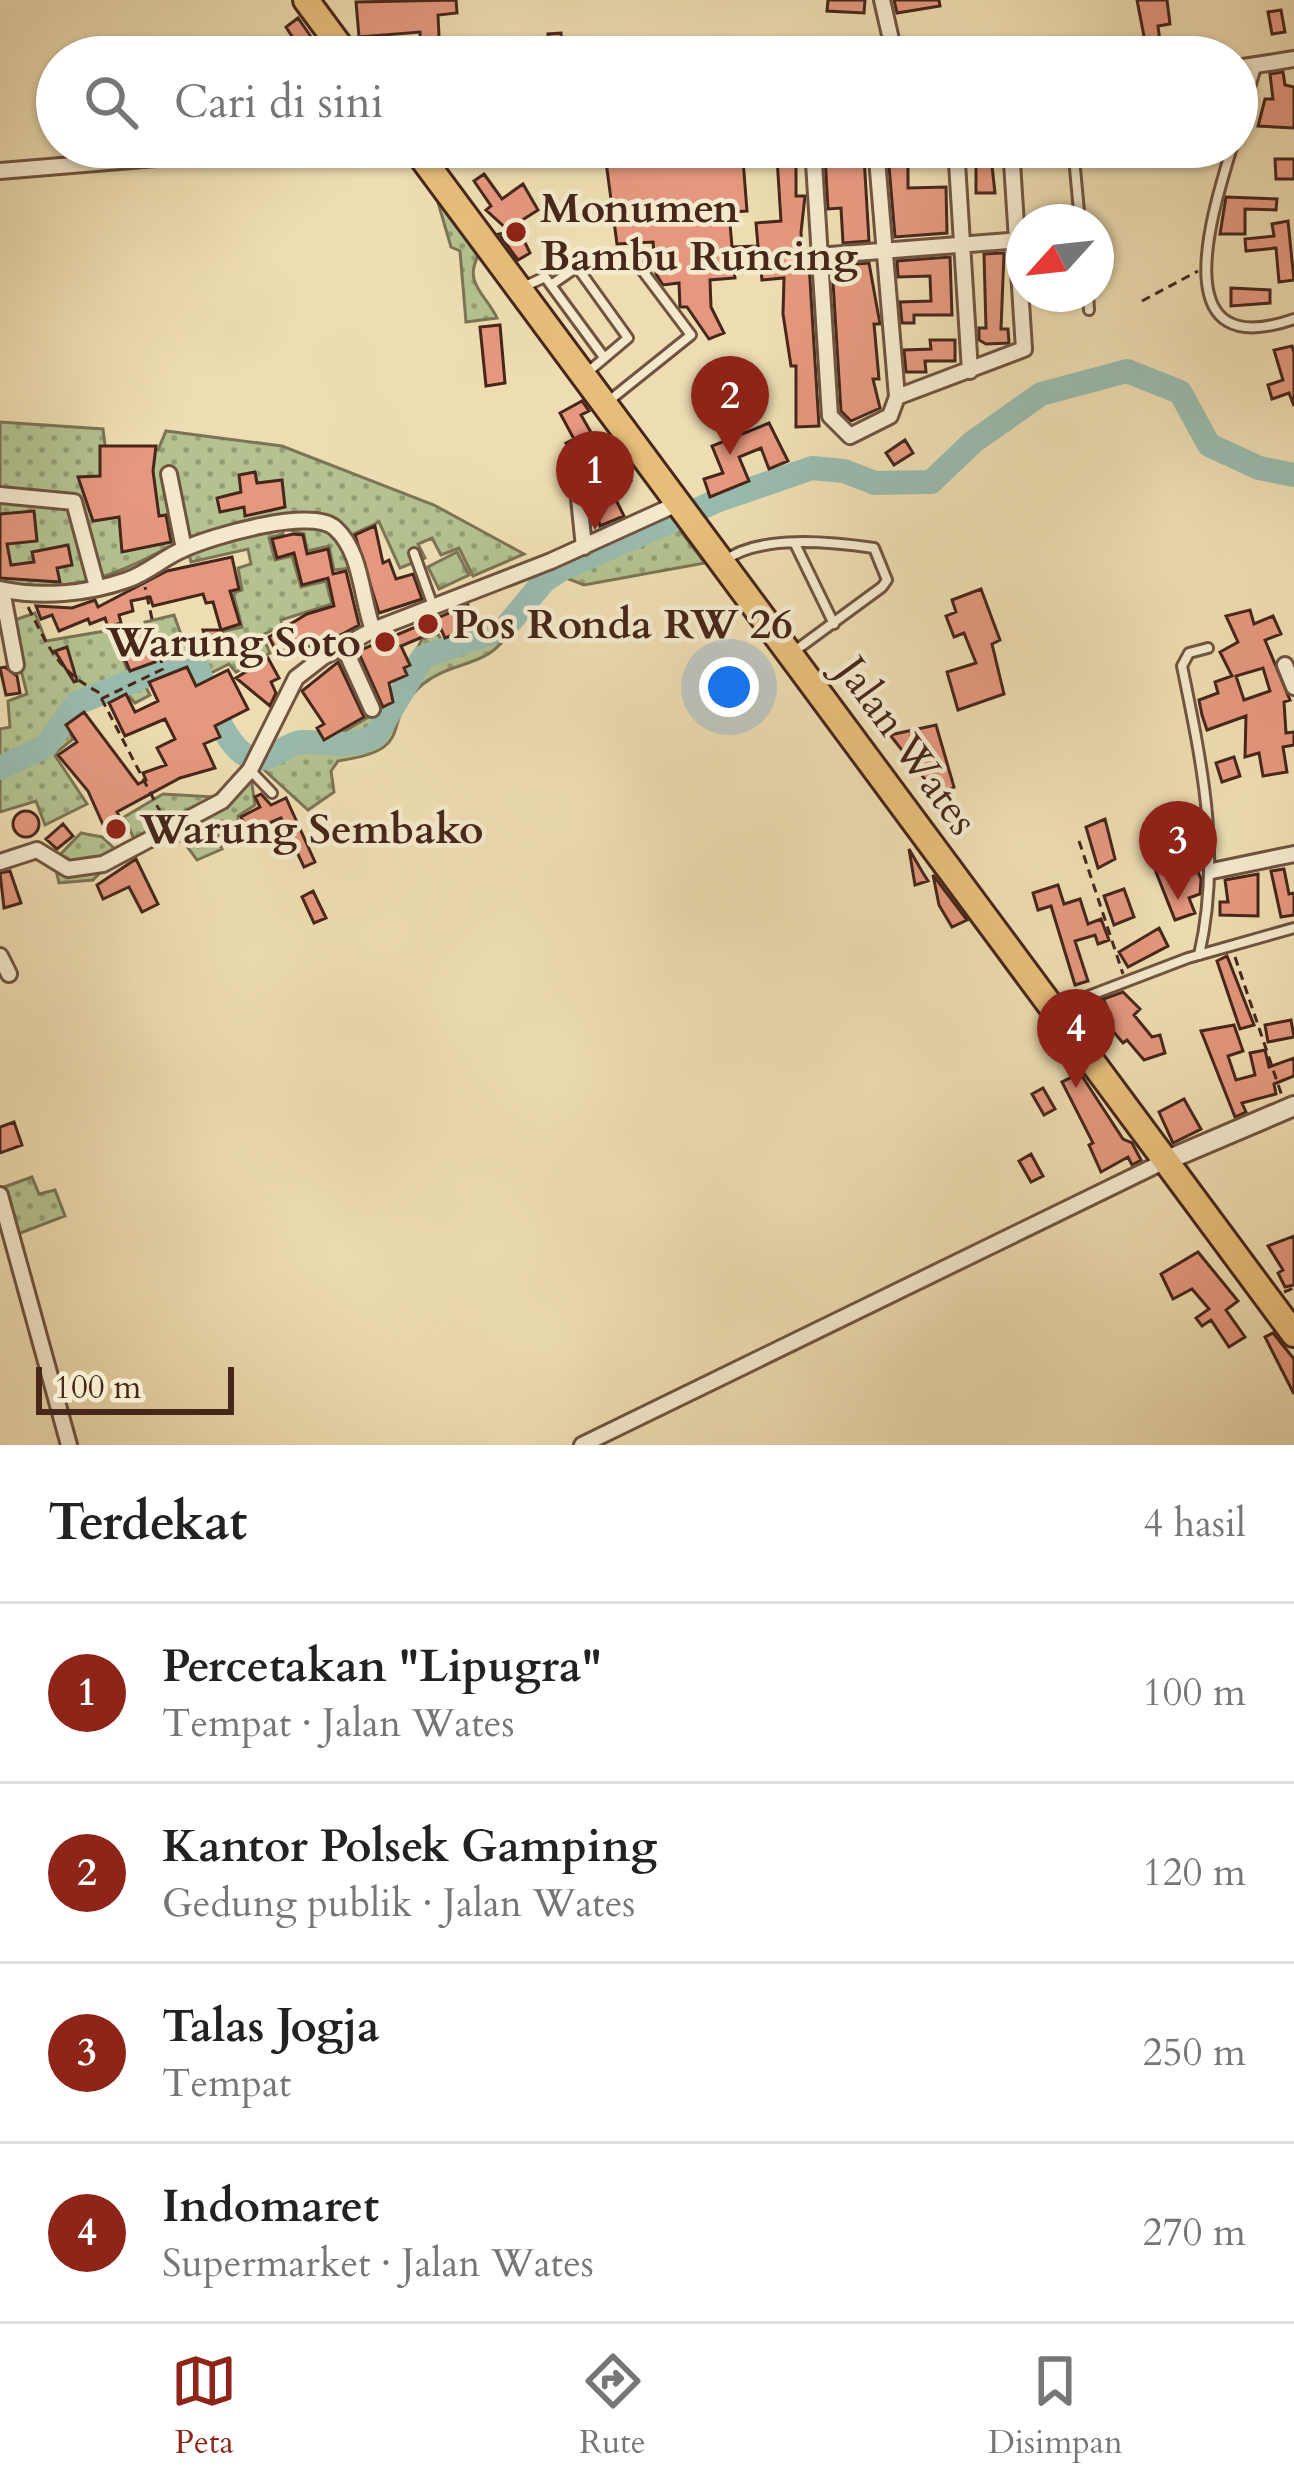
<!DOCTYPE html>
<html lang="id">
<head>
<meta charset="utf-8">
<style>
	body { margin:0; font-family:Cardo,serif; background:#f6f6f6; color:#222 }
	.compass { position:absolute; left:1006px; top:204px; width:108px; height:108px; border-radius:50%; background:#fff; box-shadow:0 3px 9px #0004; rotate:243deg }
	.scale { position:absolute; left:36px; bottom:30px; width:198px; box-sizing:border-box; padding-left:12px; border:6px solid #46271a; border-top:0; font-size:33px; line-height:42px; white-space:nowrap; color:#46271a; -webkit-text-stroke:9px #f4e9cd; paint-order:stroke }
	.you { position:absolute; left:729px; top:687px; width:42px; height:42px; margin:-30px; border:9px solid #fff; border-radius:50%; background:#1a73e8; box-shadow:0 0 0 18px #1a73e833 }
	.badge { display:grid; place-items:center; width:78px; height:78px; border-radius:50%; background:#8f2418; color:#fff; font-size:39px; font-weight:700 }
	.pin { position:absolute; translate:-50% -99px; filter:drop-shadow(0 3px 6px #0008) }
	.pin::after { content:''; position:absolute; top:63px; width:42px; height:36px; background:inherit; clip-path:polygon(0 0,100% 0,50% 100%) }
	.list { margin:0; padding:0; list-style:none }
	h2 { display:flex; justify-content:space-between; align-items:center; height:156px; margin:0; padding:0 48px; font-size:51px }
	h2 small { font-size:39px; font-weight:400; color:#767676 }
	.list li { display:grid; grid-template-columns:78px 1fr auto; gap:36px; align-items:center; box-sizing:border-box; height:180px; padding:0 48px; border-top:3px solid #e0e0e0 }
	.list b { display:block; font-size:45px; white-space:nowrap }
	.list p { margin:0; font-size:39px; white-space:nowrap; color:#767676 }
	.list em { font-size:39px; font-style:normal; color:#767676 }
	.icon { flex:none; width:66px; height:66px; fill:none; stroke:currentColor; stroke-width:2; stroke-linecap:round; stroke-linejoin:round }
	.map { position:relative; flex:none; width:1294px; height:1445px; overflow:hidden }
	.search { position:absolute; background:#fff; box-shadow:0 3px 9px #0004; left:36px; right:36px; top:36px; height:132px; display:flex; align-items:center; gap:30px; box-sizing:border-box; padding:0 42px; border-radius:66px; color:#767676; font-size:45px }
	.sheet { height:876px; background:#fff }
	nav { display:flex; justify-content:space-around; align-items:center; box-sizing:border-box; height:168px; border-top:3px solid #e0e0e0; background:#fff; font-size:33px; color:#767676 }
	nav a { display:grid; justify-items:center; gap:6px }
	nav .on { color:#8f2418 }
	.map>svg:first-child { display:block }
</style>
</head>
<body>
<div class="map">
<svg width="1294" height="1445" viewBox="0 0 1294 1445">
	<defs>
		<pattern id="grass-dots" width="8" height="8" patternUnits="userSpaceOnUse" patternTransform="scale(3)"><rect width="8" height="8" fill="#b3c290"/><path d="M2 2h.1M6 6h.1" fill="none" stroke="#939e75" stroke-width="1.8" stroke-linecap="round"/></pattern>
		<pattern id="cemetery-stones" width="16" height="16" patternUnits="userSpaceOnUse" patternTransform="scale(3)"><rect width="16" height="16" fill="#b3c290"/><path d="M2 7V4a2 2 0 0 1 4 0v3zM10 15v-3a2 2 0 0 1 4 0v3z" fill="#939e75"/></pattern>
	</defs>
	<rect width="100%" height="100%" fill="#eeddb2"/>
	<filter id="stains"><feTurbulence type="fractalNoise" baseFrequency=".00167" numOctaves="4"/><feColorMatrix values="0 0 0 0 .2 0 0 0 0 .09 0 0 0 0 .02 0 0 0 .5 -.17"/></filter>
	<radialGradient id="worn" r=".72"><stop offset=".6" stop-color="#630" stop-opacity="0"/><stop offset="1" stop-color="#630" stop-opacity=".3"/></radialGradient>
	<!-- grass -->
	<path fill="url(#grass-dots)" stroke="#7c7455" stroke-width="3" d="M 437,199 L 479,255 C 462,282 487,296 497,318 L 466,322 L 460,251 L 451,247 Z
		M 0,422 L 103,429 L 106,453 L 158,450 L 166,431 L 282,446 L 434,505 L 524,554 L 473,576 L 459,548 L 441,555 L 432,538 L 418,544 L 425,558 L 400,568 L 379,522 L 349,536 L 364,586 L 354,587 L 352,568 L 334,570 L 329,546 L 307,551 L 304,534 L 283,528 L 283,534 L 269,538 L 275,560 L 292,556 L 301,587 L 326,581 L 332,604 L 281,620 L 282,626 L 262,635 L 270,653 L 236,672 L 229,664 L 205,676 L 188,656 L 159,661 L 145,622 L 174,615 L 183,640 L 242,627 L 233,593 L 242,590 L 238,568 L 251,564 L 248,549 L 191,562 L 185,538 C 118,575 78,593 0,585 Z
		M 676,525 L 705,563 L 584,585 L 561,576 Z
		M 35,613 L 46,641 L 111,630 L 129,674 L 138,671 L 150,695 L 135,703 L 124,690 L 87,705 L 64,722 L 73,739 L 54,754 L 87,804 L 45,825 L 36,801 L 0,812 L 0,729 L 10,727 L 8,701 L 27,694 L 9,622 Z
		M 497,626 L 510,630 C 491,668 452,660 423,684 C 376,723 422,749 338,761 L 331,771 L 334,792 L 308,810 L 261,767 L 285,750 L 318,747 L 372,715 L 379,727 L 422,639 L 438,634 L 443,643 Z
		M 251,777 L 255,805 L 238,816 L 238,826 L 216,837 L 222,849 L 197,860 L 183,841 L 136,843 L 124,817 L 163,794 L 214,797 Z
		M 81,833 L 102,837 L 119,853 L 93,880 L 59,883 L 54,861 Z
		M 32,1177 L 39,1194 L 55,1190 L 65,1216 L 18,1234 L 4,1187 Z"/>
	<!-- cemetery -->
	<path fill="url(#cemetery-stones)" stroke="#7c7455" stroke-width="3" d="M 457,552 L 469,575 L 439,589 L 428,567 Z"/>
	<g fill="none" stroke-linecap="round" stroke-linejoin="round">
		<!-- river -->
		<path stroke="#99bbae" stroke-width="24" d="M 0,768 L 46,746 L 77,703 L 180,662 L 197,667 C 208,692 226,758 258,759 C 274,759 285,744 302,742 C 329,741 351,750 376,735 L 423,657 L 505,628 L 544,581 L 562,569 L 719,500 L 812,468 L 844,471 L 875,483 L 931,482 L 973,442 L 1041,394 L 1127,371 L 1180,392 L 1209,445 L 1259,468 L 1294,475"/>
	</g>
	<!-- building -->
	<path fill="#e5987f" stroke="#46271a" stroke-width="3" fill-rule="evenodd" d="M 456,0 L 457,13 L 438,15 L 440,57 L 421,57 L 420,32 L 359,37 L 356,2 Z
		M 828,0 L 865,0 L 864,13 L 827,11 Z
		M 894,0 L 939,0 L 940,6 L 897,13 Z
		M 1137,0 L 1167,0 L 1170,24 L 1158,26 L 1162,57 L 1148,57 Z
		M 1281,10 L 1285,32 L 1272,34 L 1268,12 Z
		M 298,18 L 325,57 L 289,57 L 284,49 L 295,41 L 286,27 Z
		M 561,33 L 563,57 L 550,57 L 548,34 Z
		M 1283,72 L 1285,85 L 1294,87 L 1294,128 L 1258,126 L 1265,99 L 1273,99 L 1270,74 Z
		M 604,147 L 742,147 L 747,211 L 729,212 L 732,247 L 758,246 L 756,223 L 781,221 L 777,158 L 771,158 L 771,147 L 796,147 L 796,196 L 805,196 L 801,232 L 802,256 L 809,264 L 819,426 L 796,427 L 796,366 L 791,366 L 783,314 L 784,278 L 762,280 L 761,271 L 734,271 L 735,278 L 710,280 L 711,307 L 724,333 L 709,339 L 687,307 L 680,307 L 679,283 L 663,285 L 656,274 L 653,242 L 617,244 Z
		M 839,147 L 858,147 L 859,157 L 864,157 L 869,241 L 843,243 L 841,208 L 828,209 L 825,157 L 839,157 Z
		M 967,147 L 990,147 L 995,193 L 976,193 L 976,165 L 968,165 Z
		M 1275,159 L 1294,159 L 1294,179 L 1276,179 Z
		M 889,166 L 908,166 L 908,188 L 946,187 L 947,233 L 895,237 Z
		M 484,174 L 502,199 L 523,184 L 538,210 L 516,224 L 530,253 L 518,260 L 499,234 L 510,232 L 486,210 L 491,206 L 474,181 Z
		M 1226,197 L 1277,199 L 1276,210 L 1245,209 L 1245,234 L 1220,234 Z
		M 1288,221 L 1294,280 L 1279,282 L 1276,248 L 1246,251 L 1245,239 L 1274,236 L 1272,224 Z
		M 1004,253 L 1001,329 L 1008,329 L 1009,343 L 986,344 L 979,340 L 979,328 L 986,328 L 984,254 Z
		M 950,257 L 952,315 L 914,315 L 914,323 L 902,323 L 900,302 L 931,301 L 930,276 L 898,277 L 897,261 Z
		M 869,263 L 880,324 L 874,324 L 879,379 L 873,379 L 880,408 L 851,421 L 841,411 L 832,266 Z
		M 1231,288 L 1270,290 L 1270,303 L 1231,306 Z
		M 500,325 L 505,383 L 486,386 L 480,327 Z
		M 930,340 L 955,340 L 955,361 L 925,361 L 926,372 L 906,372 L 904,350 L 931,349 Z
		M 1292,346 L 1294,353 L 1294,406 L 1289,393 L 1272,399 L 1268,385 L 1283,380 L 1274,350 Z
		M 582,401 L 589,411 L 581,415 L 597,443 L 608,436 L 631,481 L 612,492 L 624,516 L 600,526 L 587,473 L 577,468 L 567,474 L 562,466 L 575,458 L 566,443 L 574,439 L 560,413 Z
		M 769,423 L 788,461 L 769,469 L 761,448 L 739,457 L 749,481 L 710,497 L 704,479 L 723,473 L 712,446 Z
		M 905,440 L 913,453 L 894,465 L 886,453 Z
		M 100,446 L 156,446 L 153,471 L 159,516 L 166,515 L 171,542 L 122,552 L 119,517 L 93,521 L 78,477 L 100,476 Z
		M 255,472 L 257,483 L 282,480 L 285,507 L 245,516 L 244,507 L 220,512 L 217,498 L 241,492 L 239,475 Z
		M 34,511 L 37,541 L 7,544 L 11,565 L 34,562 L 32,552 L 68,545 L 72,565 L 57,568 L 60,582 L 0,578 L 0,514 Z
		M 375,526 L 383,563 L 389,560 L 396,579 L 413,574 L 422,599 L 379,613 L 355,535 Z
		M 293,534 L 303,535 L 307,554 L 328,549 L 333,574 L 346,571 L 359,625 L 322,645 L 320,641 L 301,650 L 298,645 L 278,655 L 269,637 L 307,614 L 334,606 L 328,578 L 302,585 L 294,553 L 277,558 L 272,539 Z
		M 232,557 L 239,589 L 230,591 L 240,624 L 221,630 L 213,602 L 206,603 L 203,594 L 153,606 L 150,597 L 131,601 L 133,611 L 119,615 L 121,623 L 108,627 L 105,618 L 90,624 L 88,619 L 59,631 L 52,615 L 41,619 L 36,606 L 72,608 L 95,600 L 98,607 L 167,571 Z
		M 981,589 L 1000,640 L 992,644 L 1004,694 L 958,710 L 947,672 L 976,663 L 964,633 L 954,637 L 946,616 L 956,612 L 952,600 Z
		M 468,605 L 474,623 L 460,632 L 445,638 L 441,629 L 401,646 L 410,665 L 404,668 L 407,675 L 389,683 L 393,702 L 383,707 L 358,651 Z
		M 1250,610 L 1254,624 L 1273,616 L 1281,634 L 1265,640 L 1290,700 L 1284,702 L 1286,733 L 1294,732 L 1294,745 L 1283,747 L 1287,772 L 1263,776 L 1259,753 L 1245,757 L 1246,716 L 1207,730 L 1202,715 L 1199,700 L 1218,693 L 1215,682 L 1232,676 L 1220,652 L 1238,642 L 1226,616 ZM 1263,668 L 1270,691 L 1244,700 L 1236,676 Z
		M 145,628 L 155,662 L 130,671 L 116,637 Z
		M 203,630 L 221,630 L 227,646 L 208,647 Z
		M 67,647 L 77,681 L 74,682 L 55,651 Z
		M 268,658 L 279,678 L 271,682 L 276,693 L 270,706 L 236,678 Z
		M 338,662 L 364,717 L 324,740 L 317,728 L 324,724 L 302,691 Z
		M 5,667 L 17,676 L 20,693 L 6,695 L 0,668 Z
		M 187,667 L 196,686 L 228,670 L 248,709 L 215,726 L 220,737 L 204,744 L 215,768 L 180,778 L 117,812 L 126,831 L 109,838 L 88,791 L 58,755 L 77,742 L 66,725 L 84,712 L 138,784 L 146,780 L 143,773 L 166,765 L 157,748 L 175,739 L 165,719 L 125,736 L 109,703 L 126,694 L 135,712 L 158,701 L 149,682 Z
		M 936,725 L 954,787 L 939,797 L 890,735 Z
		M 1234,757 L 1240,776 L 1222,782 L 1216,763 Z
		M 261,794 L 271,805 L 286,798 L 315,862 L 304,867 L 281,818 L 248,832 L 241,817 L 260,807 L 255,797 Z
		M13 824a13 13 0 1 1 26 0a13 13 0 1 1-26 0Z
		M 1105,819 L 1115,859 L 1098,868 L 1086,827 Z
		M 63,824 L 73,836 L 57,849 L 46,839 Z
		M 909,849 L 923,873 L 928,881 L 915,885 Z
		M 1167,853 L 1174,867 L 1193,860 L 1201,879 L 1200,894 L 1189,898 L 1195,913 L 1175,920 L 1156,872 L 1160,870 L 1155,860 Z
		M 136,859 L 158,904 L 142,912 L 129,887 L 103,899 L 97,885 Z
		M 1284,869 L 1289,894 L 1294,893 L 1294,915 L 1281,917 L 1271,871 Z
		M 10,871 L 21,903 L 4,908 L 0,873 Z
		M 1258,874 L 1258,916 L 1220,915 L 1220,902 L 1228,902 L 1225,880 Z
		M 933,875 L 967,920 L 952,927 L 939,905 Z
		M 1058,885 L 1064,904 L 1080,899 L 1088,924 L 1101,919 L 1109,940 L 1098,944 L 1095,935 L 1075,941 L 1088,981 L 1075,985 L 1051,906 L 1038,910 L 1033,893 Z
		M 1124,889 L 1134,917 L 1114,925 L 1104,896 Z
		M 313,891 L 326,918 L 314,923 L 302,897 Z
		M 1159,928 L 1168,946 L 1128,967 L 1119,952 Z
		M 1227,956 L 1254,1025 L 1240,1029 L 1217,961 Z
		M 1123,992 L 1140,1009 L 1134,1015 L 1152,1037 L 1160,1035 L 1165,1053 L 1144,1060 L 1127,1040 L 1123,1043 L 1112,1030 L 1106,1035 L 1093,1018 L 1107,1007 L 1103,999 Z
		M 1291,1020 L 1294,1037 L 1268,1042 L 1265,1025 Z
		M 1234,1025 L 1243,1051 L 1228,1056 L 1236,1080 L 1255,1075 L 1250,1053 L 1265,1050 L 1269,1067 L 1294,1058 L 1294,1076 L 1274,1084 L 1276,1094 L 1242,1103 L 1246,1112 L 1235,1117 L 1201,1031 Z
		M 1080,1073 L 1123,1139 L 1132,1143 L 1141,1160 L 1132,1165 L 1128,1157 L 1101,1172 L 1089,1145 L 1093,1143 L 1062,1082 Z
		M 1043,1088 L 1055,1109 L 1044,1115 L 1032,1094 Z
		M 1184,1099 L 1201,1129 L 1173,1143 L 1159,1112 Z
		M 14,1122 L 22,1145 L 0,1153 L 0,1127 Z
		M 1031,1154 L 1043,1176 L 1031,1182 L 1019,1161 Z
		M 1294,1236 L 1294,1285 L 1285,1287 L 1278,1273 L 1283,1270 L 1268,1246 Z
		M 1198,1252 L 1238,1301 L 1226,1310 L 1245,1337 L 1229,1347 L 1211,1320 L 1202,1326 L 1196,1318 L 1209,1309 L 1192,1289 L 1173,1299 L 1161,1274 Z
		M 1273,1333 L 1294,1359 L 1294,1394 L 1265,1337 Z"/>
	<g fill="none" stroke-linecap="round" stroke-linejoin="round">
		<!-- service casing -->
		<g stroke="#705440" stroke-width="14">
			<path id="service" d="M 1237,131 L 1256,67
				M 1073,147 L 1080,222
				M 1232,147 C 1213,211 1162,365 1294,319
				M 551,285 L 577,267 L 628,338 L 589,371
				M 521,288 L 545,277 L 603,356
				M 1088,294 L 1089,310
				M 610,400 L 691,335 L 636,262
				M 796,546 L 834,624
				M 414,553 L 433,606
				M 724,561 C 760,534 832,542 874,548 L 887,580 L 882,587 L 792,653
				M 251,771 L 272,793
				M 1199,955 C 1222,856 1202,764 1182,666 L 1189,653 L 1208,648
				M 1057,1008 L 1188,958 L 1294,928"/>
		</g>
		<!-- minor casing -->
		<g stroke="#705440" stroke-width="20">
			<path id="minor" d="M 882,0 L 895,57
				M 1237,68 L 1294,59
				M 813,147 L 830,416 L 850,436 L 890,416 L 897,397 L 876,147
				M 956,147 L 970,371
				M 0,171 L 289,147
				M 817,256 L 1021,240
				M 897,397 L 1024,349 L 1011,147
				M 169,474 L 184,549
				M 577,479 L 584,547
				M 0,495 L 74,502 L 97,587
				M 0,589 C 41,598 87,594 127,580 C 148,573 164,557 184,549 C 212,536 311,507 335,528 C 362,552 361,598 373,630
				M 2,590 L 16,665
				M 343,645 L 372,709
				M 1285,665 L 1294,687
				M 0,862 L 37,850 L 68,869 L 103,864 L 222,801 L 250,770 L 296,678 L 323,657 L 373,630 L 551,561 L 679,503
				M 1212,871 L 1294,854
				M 0,956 L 9,974
				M 0,1195 L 69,1445
				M 582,1445 L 1165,1161"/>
		</g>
		<!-- tertiary casing -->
		<g stroke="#705440" stroke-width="24">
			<path id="tertiary" d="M 1165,1161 L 1294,1106"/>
		</g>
		<!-- trunk casing -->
		<g stroke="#46271a" stroke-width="30">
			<path id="trunk" d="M 306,0 L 348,57
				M 414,147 L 1294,1334"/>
		</g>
		<!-- path -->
		<path stroke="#46271a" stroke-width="3" stroke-dasharray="9 6" stroke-linecap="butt" d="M 1142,301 L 1198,271
			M 28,607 C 49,648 57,670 98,692 L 164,819
			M 101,699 L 163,669 L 145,587
			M 1079,841 L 1123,974
			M 1235,957 L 1282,1096
			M 1284,1292 L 1294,1288"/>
		<!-- service -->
		<use href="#service" stroke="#f4e9cd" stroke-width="8"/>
		<!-- minor -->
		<use href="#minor" stroke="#f4e9cd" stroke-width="14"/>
		<!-- tertiary -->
		<use href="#tertiary" stroke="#f4e9cd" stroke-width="18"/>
		<!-- trunk -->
		<use href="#trunk" stroke="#e7be79" stroke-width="24"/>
	</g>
	<!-- markers -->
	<g fill="#8f2418" stroke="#f4e9cd" stroke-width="4.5">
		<circle cx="516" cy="232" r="12"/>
		<circle cx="428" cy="624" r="12"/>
		<circle cx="385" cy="642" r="12"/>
		<circle cx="116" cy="829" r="12"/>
	</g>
	<g text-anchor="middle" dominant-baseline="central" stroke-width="9" stroke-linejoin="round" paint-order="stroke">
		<!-- poi labels -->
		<g font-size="42" font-weight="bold" fill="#46271a" stroke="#f4e9cd" text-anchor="start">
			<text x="540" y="208">Monumen<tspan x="540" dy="48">Bambu Runcing</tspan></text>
			<text x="452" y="624">Pos Ronda RW 26</text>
			<text x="361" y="642" text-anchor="end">Warung Soto</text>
			<text x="140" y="829">Warung Sembako</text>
		</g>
		<!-- street labels -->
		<g font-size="42" fill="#46271a" stroke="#f4e9cd">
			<text transform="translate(907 746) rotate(54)">Jalan Wates</text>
		</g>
	</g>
	<rect width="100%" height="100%" filter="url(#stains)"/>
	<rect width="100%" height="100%" fill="url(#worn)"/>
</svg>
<svg class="compass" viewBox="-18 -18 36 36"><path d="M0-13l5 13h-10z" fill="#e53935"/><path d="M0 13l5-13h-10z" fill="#767676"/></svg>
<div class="scale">100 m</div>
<div class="you"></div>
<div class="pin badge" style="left:595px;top:530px">1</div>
<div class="pin badge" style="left:730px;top:455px">2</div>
<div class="pin badge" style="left:1178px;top:900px">3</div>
<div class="pin badge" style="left:1076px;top:1088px">4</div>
<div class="search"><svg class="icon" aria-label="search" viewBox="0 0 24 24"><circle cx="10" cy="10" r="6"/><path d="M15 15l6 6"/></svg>Cari di sini</div>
</div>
<section class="sheet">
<h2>Terdekat<small>4 hasil</small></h2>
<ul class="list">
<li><span class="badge">1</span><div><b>Percetakan &quot;Lipugra&quot;</b><p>Tempat · Jalan Wates</p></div><em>100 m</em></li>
<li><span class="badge">2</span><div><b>Kantor Polsek Gamping</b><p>Gedung publik · Jalan Wates</p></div><em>120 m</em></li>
<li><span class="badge">3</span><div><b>Talas Jogja</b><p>Tempat</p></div><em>250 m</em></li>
<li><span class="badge">4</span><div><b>Indomaret</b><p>Supermarket · Jalan Wates</p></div><em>270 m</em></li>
</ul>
</section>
<nav>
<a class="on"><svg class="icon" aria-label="map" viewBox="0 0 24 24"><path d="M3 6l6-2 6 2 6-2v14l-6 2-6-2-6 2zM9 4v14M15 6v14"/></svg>Peta</a>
<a><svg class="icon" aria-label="directions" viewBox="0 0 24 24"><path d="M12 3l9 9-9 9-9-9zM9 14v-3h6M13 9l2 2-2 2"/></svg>Rute</a>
<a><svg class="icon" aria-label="saved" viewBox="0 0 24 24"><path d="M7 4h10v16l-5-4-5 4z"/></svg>Disimpan</a>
</nav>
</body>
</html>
